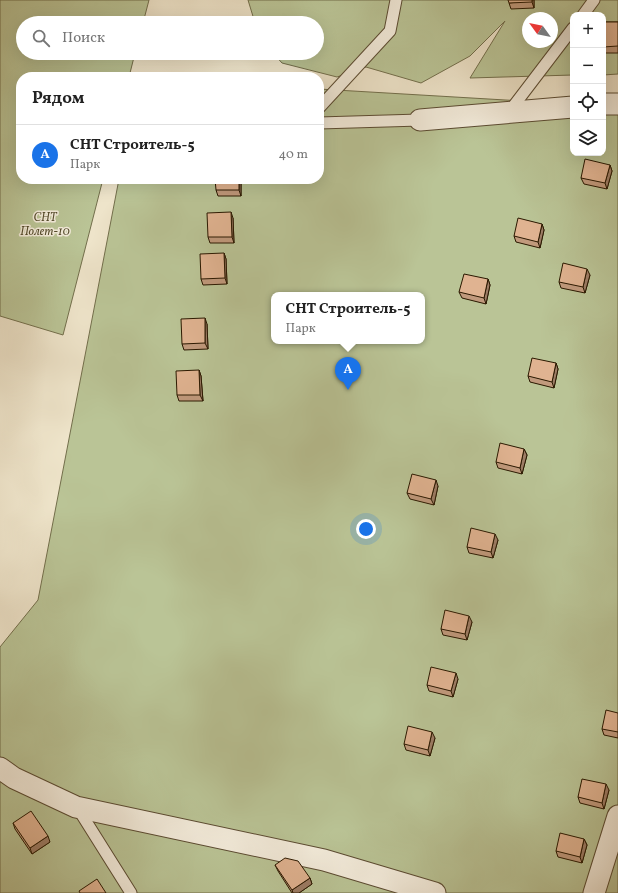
<!DOCTYPE html>
<html lang="ru">
<head>
<meta charset="utf-8">
<style>
	body { margin:0; font-family:Vollkorn,serif; background:#f2f2f2; color:#222 }
	.controls { position:absolute; right:12px; top:12px; display:grid; overflow:hidden; border-radius:8px; box-shadow:0 4px 16px #0002 }
	.controls button { width:36px; height:36px; display:grid; place-items:center; padding:0; border:0; border-bottom:1px solid #e0e0e0; background:#fff; color:#222; font:20px sans-serif }
	.compass { position:absolute; left:522px; top:12px; width:36px; height:36px; border-radius:50%; background:#fff; box-shadow:0 4px 16px #0002; rotate:303deg }
	.you { position:absolute; left:366px; top:529px; width:14px; height:14px; margin:-10px; border:3px solid #fff; border-radius:50%; background:#1a73e8; box-shadow:0 0 0 6px #1a73e833 }
	.badge { display:grid; place-items:center; width:26px; height:26px; border-radius:50%; background:#1a73e8; color:#fff; font-size:13px; font-weight:700 }
	.pin { position:absolute; translate:-50% -33px; filter:drop-shadow(0 1px 2px #0008) }
	.pin::after { content:''; position:absolute; top:21px; width:14px; height:12px; background:inherit; clip-path:polygon(0 0,100% 0,50% 100%) }
	.popup { position:absolute; left:271px; top:292px; width:154px; height:52px; box-sizing:border-box; display:grid; place-content:center; border-radius:8px; background:#fff; filter:drop-shadow(0 1px 3px #0005); font-size:13px; white-space:nowrap; color:#767676 }
	.popup b { font-size:15px; color:#222 }
	.popup::after { content:''; position:absolute; left:50%; top:100%; margin-left:-8px; border:8px solid transparent; border-top-color:#fff }
	.list { margin:0; padding:0; list-style:none }
	h2 { display:flex; justify-content:space-between; align-items:center; height:52px; margin:0; padding:0 16px; font-size:17px }
	h2 small { font-size:13px; font-weight:400; color:#767676 }
	.list li { display:grid; grid-template-columns:26px 1fr auto; gap:12px; align-items:center; box-sizing:border-box; height:60px; padding:0 16px; border-top:1px solid #e0e0e0 }
	.list b { display:block; font-size:15px; white-space:nowrap }
	.list p { margin:0; font-size:13px; white-space:nowrap; color:#767676 }
	.list em { font-size:13px; font-style:normal; color:#767676 }
	.icon { flex:none; width:22px; height:22px; fill:none; stroke:currentColor; stroke-width:2; stroke-linecap:round; stroke-linejoin:round }
	.map { position:relative; flex:none; width:618px; height:893px; overflow:hidden }
	.search { position:absolute; background:#fff; box-shadow:0 4px 16px #0002; left:16px; top:16px; width:308px; height:44px; display:flex; align-items:center; gap:10px; box-sizing:border-box; padding:0 14px; border-radius:22px; color:#767676; font-size:15px }
	.panel { position:absolute; background:#fff; box-shadow:0 4px 16px #0002; left:16px; top:72px; width:308px; height:112px; border-radius:16px }
	.map>svg:first-child { display:block }
</style>
</head>
<body>
<div class="map">
<svg width="618" height="893" viewBox="0 0 618 893">
	<rect width="100%" height="100%" fill="#eee4ca"/>
	<filter id="stains"><feTurbulence type="fractalNoise" baseFrequency=".005" numOctaves="4"/><feColorMatrix values="0 0 0 0 .2 0 0 0 0 .09 0 0 0 0 .02 0 0 0 .5 -.17"/></filter>
	<radialGradient id="worn" r=".72"><stop offset=".6" stop-color="#630" stop-opacity="0"/><stop offset="1" stop-color="#630" stop-opacity=".3"/></radialGradient>
	<!-- green -->
	<path fill="#bac496" stroke="#726e4b" fill-rule="evenodd" d="M 0,0 L 149,0 L 143,23 L 23,23 L 23,53 L 135,53 L 129,77 L 21,77 L 21,179 L 103,179 L 63,335 L 0,316 Z
		M 248,0 L 618,0 L 618,74 L 603,75 L 603,15 L 573,15 L 573,75 L 470,78 L 505,21 L 470,56 L 421,83 L 366,67 L 337,77 L 282,63 L 273,53 L 317,53 L 317,23 L 255,23 ZM 528,18 L 552,18 L 552,42 L 528,42 Z
		M 319,89 L 573,104 L 573,153 L 603,153 L 603,106 L 618,107 L 618,893 L 0,893 L 0,647 L 38,600 L 119,179 L 319,179 ZM 274,295 L 422,295 L 422,341 L 274,341 Z"/>
	<g fill="none" stroke-linecap="round" stroke-linejoin="round">
		<!-- lane casing -->
		<g stroke="#5b4b32" stroke-width="13">
			<path id="lane" d="M 583,15 L 594,0
				M 319,108 L 390,31 L 396,0
				M 509,112 L 573,28
				M 319,123 L 420,120
				M 77,807 L 131,893"/>
		</g>
		<!-- street casing -->
		<g stroke="#5b4b32" stroke-width="23">
			<path id="street" d="M 603,104 L 618,104
				M 420,120 L 573,107
				M 0,768 L 14,778 L 76,807 L 324,860 L 435,893
				M 594,893 L 618,816"/>
		</g>
		<!-- lane -->
		<use href="#lane" stroke="#f4eddd" stroke-width="11"/>
		<!-- street -->
		<use href="#street" stroke="#f4eddd" stroke-width="21"/>
	</g>
	<!-- wall -->
	<path fill="#c19a7d" stroke="#2a1800" d="M 534,0 L 534,8 L 511,9 L 509,3 Z
		M 603,22 L 618,22 L 618,53 L 603,53 Z
		M 610,165 L 612,171 L 607,189 L 584,184 L 581,178 Z
		M 241,179 L 241,196 L 218,196 L 216,190 Z
		M 233,218 L 234,243 L 210,243 L 208,237 Z
		M 542,224 L 544,230 L 540,248 L 516,242 L 514,236 Z
		M 224,253 L 226,259 L 227,284 L 203,285 L 201,279 Z
		M 590,275 L 585,293 L 561,288 L 559,282 Z
		M 488,279 L 490,285 L 486,304 L 462,298 L 459,292 Z
		M 207,324 L 208,349 L 184,350 L 182,344 Z
		M 556,363 L 558,369 L 554,388 L 530,382 L 528,376 Z
		M 199,370 L 201,376 L 203,401 L 179,401 L 177,395 Z
		M 524,449 L 527,455 L 522,474 L 498,468 L 496,462 Z
		M 438,486 L 434,505 L 410,499 L 407,493 Z
		M 498,540 L 493,558 L 469,553 L 467,547 Z
		M 472,622 L 467,640 L 443,635 L 441,629 Z
		M 458,679 L 453,697 L 429,691 L 427,685 Z
		M 618,713 L 618,738 L 604,735 L 602,729 Z
		M 435,738 L 430,756 L 406,750 L 404,744 Z
		M 609,790 L 604,809 L 580,803 L 578,797 Z
		M 13,823 L 50,842 L 32,854 L 15,829 Z
		M 584,839 L 587,845 L 582,863 L 558,857 L 556,851 Z
		M 275,865 L 310,878 L 312,884 L 299,893 L 292,893 L 278,871 Z"/>
	<!-- shaded-wall -->
	<path fill="#9d7d66" stroke="#2a1800" d="M 532,0 L 534,0 L 534,8 L 532,2 Z
		M 610,165 L 612,171 L 607,189 L 605,183 Z
		M 239,179 L 241,179 L 241,196 L 239,190 Z
		M 231,212 L 233,218 L 234,243 L 232,237 Z
		M 542,224 L 544,230 L 540,248 L 538,242 Z
		M 224,253 L 226,259 L 227,284 L 225,278 Z
		M 587,269 L 590,275 L 585,293 L 583,287 Z
		M 488,279 L 490,285 L 486,304 L 484,298 Z
		M 205,318 L 207,324 L 208,349 L 205,343 Z
		M 556,363 L 558,369 L 554,388 L 552,382 Z
		M 199,370 L 201,376 L 203,401 L 200,395 Z
		M 524,449 L 527,455 L 522,474 L 520,468 Z
		M 436,480 L 438,486 L 434,505 L 431,499 Z
		M 495,534 L 498,540 L 493,558 L 491,552 Z
		M 469,616 L 472,622 L 467,640 L 465,634 Z
		M 456,673 L 458,679 L 453,697 L 451,691 Z
		M 432,732 L 435,738 L 430,756 L 428,750 Z
		M 606,784 L 609,790 L 604,809 L 602,803 Z
		M 48,836 L 50,842 L 32,854 L 30,848 Z
		M 584,839 L 587,845 L 582,863 L 580,857 Z
		M 310,878 L 312,884 L 299,893 L 293,893 L 292,890 Z"/>
	<!-- building -->
	<path fill="#e0b391" stroke="#2a1800" d="M 508,0 L 532,0 L 532,2 L 509,3 Z
		M 603,22 L 618,22 L 618,46 L 603,47 Z
		M 585,159 L 610,165 L 605,183 L 581,178 Z
		M 215,179 L 239,179 L 239,190 L 216,190 Z
		M 231,212 L 232,237 L 208,237 L 207,213 Z
		M 518,218 L 542,224 L 538,242 L 514,236 Z
		M 224,253 L 225,278 L 201,279 L 200,254 Z
		M 563,263 L 587,269 L 583,287 L 559,282 Z
		M 464,274 L 488,279 L 484,298 L 459,292 Z
		M 205,318 L 205,343 L 182,344 L 181,319 Z
		M 532,358 L 556,363 L 552,382 L 528,376 Z
		M 199,370 L 200,395 L 177,395 L 176,371 Z
		M 500,443 L 524,449 L 520,468 L 496,462 Z
		M 412,474 L 436,480 L 431,499 L 407,493 Z
		M 471,528 L 495,534 L 491,552 L 467,547 Z
		M 445,610 L 469,616 L 465,634 L 441,629 Z
		M 431,667 L 456,673 L 451,691 L 427,685 Z
		M 606,710 L 618,713 L 618,732 L 602,729 Z
		M 408,726 L 432,732 L 428,750 L 404,744 Z
		M 582,779 L 606,784 L 602,803 L 578,797 Z
		M 31,811 L 48,836 L 30,848 L 13,823 Z
		M 560,833 L 584,839 L 580,857 L 556,851 Z
		M 285,858 L 298,861 L 310,878 L 292,890 L 275,865 Z
		M 97,879 L 106,893 L 80,893 L 79,891 Z"/>
	<g text-anchor="middle" dominant-baseline="central" stroke-width="3" stroke-linejoin="round" paint-order="stroke">
		<!-- park labels -->
		<g font-size="12" font-style="italic" fill="#554c2d" stroke="#f4eddd">
			<text x="45" y="218">СНТ<tspan x="45" dy="14">Полет-10</tspan></text>
		</g>
	</g>
	<rect width="100%" height="100%" filter="url(#stains)"/>
	<rect width="100%" height="100%" fill="url(#worn)"/>
</svg>
<div class="controls">
<button>+</button>
<button>−</button>
<button><svg class="icon" aria-label="locate" viewBox="0 0 24 24"><circle cx="12" cy="12" r="6"/><path d="M12 2v4M12 18v4M2 12h4M18 12h4"/></svg></button>
<button><svg class="icon" aria-label="layers" viewBox="0 0 24 24"><path d="M12 4l9 5-9 5-9-5zM3 14l9 5 9-5"/></svg></button>
</div>
<svg class="compass" viewBox="-18 -18 36 36"><path d="M0-13l5 13h-10z" fill="#e53935"/><path d="M0 13l5-13h-10z" fill="#767676"/></svg>
<div class="you"></div>
<div class="pin badge" style="left:348px;top:390px">A</div>
<div class="popup"><b>СНТ Строитель-5</b>Парк</div>
<div class="search"><svg class="icon" aria-label="search" viewBox="0 0 24 24"><circle cx="10" cy="10" r="6"/><path d="M15 15l6 6"/></svg>Поиск</div>
<section class="panel">
<h2>Рядом<small></small></h2>
<ul class="list">
<li><span class="badge">A</span><div><b>СНТ Строитель-5</b><p>Парк</p></div><em>40 m</em></li>
</ul>
</section>
</div>
</body>
</html>
